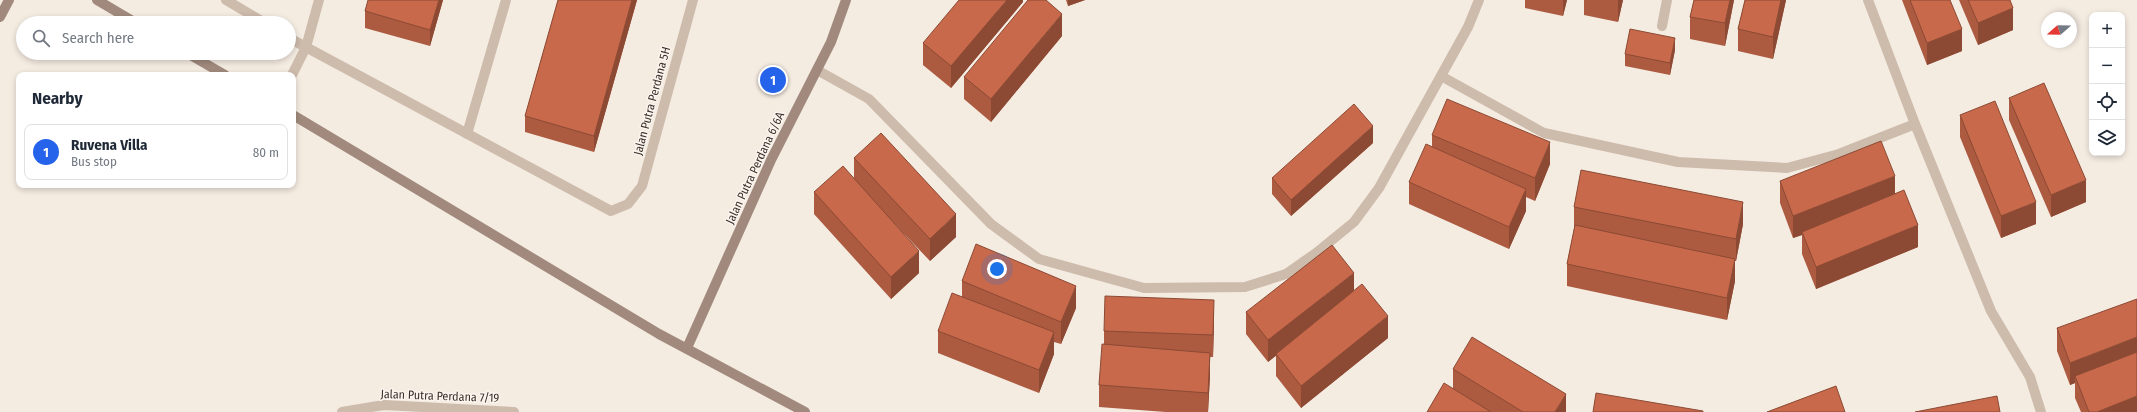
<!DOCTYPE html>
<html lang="en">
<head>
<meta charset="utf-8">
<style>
	body { margin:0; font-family:"Fira Sans Condensed",sans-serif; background:#f2f2f3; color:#1f2937 }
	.controls { position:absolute; right:12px; top:12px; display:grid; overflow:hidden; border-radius:8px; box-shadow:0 2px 6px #0003 }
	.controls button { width:36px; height:36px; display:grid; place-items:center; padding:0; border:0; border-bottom:1px solid #e0e1e3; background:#fff; color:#1f2937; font:20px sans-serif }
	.compass { position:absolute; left:2041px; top:12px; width:36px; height:36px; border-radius:50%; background:#fff; box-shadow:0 2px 6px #0003; rotate:250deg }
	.you { position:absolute; left:997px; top:269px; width:14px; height:14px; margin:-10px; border:3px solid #fff; border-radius:50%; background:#1a73e8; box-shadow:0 0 0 6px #1a73e833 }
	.badge { display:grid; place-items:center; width:26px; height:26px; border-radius:50%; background:#2563eb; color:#fff; font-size:13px; font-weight:700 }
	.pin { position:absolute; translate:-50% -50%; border:2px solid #fff; box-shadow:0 1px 4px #0006 }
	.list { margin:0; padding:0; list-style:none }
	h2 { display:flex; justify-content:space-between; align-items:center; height:52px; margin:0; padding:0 16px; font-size:17px }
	h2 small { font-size:13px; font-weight:400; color:#747a83 }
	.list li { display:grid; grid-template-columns:26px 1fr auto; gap:12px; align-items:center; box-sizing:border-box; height:56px; margin:0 8px 8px; padding:0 8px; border:1px solid #e0e1e3; border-radius:8px }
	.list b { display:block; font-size:15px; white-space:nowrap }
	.list p { margin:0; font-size:13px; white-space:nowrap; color:#747a83 }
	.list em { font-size:13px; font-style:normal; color:#747a83 }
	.icon { flex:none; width:22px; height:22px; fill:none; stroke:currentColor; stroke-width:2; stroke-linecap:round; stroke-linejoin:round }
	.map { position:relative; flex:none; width:2137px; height:412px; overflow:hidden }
	.search { position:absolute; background:#fff; box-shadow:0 2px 6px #0003; left:16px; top:16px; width:280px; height:44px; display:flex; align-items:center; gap:10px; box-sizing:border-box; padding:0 14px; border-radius:22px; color:#747a83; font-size:15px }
	.panel { position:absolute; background:#fff; box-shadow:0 2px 6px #0003; left:16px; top:72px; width:280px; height:116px; border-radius:8px }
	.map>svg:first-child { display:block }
</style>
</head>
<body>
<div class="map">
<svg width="2137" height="412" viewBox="0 0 2137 412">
	<rect width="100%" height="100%" fill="#f4ebe1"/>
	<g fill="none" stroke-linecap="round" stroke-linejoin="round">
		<!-- lane -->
		<path stroke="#cdbbac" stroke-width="10" d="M 1868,0 L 1915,124 L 1991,311 L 2030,377 L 2041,412
			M 1662,26 L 1667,0
			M 817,70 L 869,99 L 991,224 L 1039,259 L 1144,288 L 1245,287 L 1286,274 L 1316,253 L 1354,222 L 1379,188 L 1468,27 L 1479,0
			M 1441,76 L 1544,133 L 1678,162 L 1787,168 L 1839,154 L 1915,124"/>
		<!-- street -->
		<path stroke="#cdbbac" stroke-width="10" d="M 226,0 L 265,23
			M 289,38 L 611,211 L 628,204 L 642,186 L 693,0
			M 292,75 L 306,47 L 319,0
			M 467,134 L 506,0
			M 342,412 L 384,405 L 514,412"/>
		<!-- secondary -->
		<path stroke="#a18a7d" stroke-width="10" d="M 97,0 L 136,23
			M 0,17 L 9,0
			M 187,53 L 225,75
			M 293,115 L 659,334 L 805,412
			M 687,348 L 771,160 L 831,42 L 846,0"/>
	</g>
	<!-- wall -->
	<path fill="#ac5a40" d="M 443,0 L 430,46 L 365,28 L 365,11 Z
		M 558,0 L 637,0 L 594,152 L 525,132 L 525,116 Z
		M 1023,0 L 1023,2 L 951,88 L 923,65 L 923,43 Z
		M 1066,0 L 1085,0 L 1068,6 Z
		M 1525,0 L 1567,0 L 1563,16 L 1525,8 Z
		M 1584,0 L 1623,0 L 1618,22 L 1584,15 Z
		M 1694,0 L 1734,0 L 1725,46 L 1690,39 L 1690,17 Z
		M 1745,0 L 1786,0 L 1773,59 L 1738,51 L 1738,29 Z
		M 1902,0 L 1950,0 L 1962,51 L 1927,65 Z
		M 1959,0 L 2010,0 L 2013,30 L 1978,45 Z
		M 1062,36 L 991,122 L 964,99 L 964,77 Z
		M 1675,50 L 1670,75 L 1625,66 L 1625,54 Z
		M 2009,98 L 2086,202 L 2051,217 L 2009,120 Z
		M 1960,115 L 2036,224 L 2001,238 L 1960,137 Z
		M 1432,135 L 1550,164 L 1535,201 L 1526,197 L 1526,211 L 1509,249 L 1409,204 L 1409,182 L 1432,147 Z
		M 1373,143 L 1291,216 L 1272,194 L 1272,178 Z
		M 854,158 L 956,237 L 930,261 L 889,218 L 919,273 L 891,299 L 814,214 L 814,192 L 854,179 Z
		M 1780,181 L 1895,193 L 1918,247 L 1816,289 L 1802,254 L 1802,235 L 1793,238 L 1780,203 Z
		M 1574,207 L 1743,224 L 1736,261 L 1735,261 L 1735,281 L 1727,320 L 1567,286 L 1567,264 L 1574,229 Z
		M 962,281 L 1076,308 L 1061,344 L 1054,342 L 1054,354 L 1039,393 L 938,353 L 938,331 L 962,296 Z
		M 1354,291 L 1388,338 L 1301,408 L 1276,376 L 1276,355 L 1268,362 L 1246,334 L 1246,312 Z
		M 1214,322 L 1213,357 L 1210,357 L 1210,375 L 1208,412 L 1166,412 L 1099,407 L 1099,385 L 1104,345 L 1104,331 Z
		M 2057,328 L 2137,412 L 2081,412 L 2075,398 L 2075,383 L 2070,385 L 2057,351 Z
		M 1453,369 L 1566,412 L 1427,412 L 1453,388 Z"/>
	<!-- shaded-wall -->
	<path fill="#8c4a34" d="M 439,0 L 443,0 L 430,46 L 430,30 Z
		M 632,0 L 637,0 L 594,152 L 594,136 Z
		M 1007,0 L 1023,0 L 1023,2 L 951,88 L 951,66 Z
		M 1068,0 L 1085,0 L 1068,6 Z
		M 1563,0 L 1567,0 L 1563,16 Z
		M 1618,0 L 1623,0 L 1618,22 Z
		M 1730,0 L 1734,0 L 1725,46 L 1725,23 Z
		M 1781,0 L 1786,0 L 1773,59 L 1773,37 Z
		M 2013,8 L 2013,30 L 1978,45 L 1978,23 Z
		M 1062,14 L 1062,36 L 991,122 L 991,99 Z
		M 1962,29 L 1962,51 L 1927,65 L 1927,43 Z
		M 1675,38 L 1675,50 L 1670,75 L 1670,63 Z
		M 1373,126 L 1373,143 L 1291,216 L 1291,200 Z
		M 1550,142 L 1550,164 L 1535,201 L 1535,178 Z
		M 1895,176 L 1895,198 L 1802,232 L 1802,235 L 1793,238 L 1793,216 Z
		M 2086,180 L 2086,202 L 2051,217 L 2051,195 Z
		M 1526,189 L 1526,211 L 1509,249 L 1509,227 Z
		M 1743,202 L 1743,224 L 1736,261 L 1736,239 Z
		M 2036,202 L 2036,224 L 2001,238 L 2001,216 Z
		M 956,214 L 956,237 L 930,261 L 930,239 Z
		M 1918,225 L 1918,247 L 1816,289 L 1816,267 Z
		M 919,251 L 919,273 L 891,299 L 891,277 Z
		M 1735,259 L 1735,281 L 1727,320 L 1727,298 Z
		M 1354,273 L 1354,295 L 1268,362 L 1268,340 Z
		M 1076,286 L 1076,308 L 1061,344 L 1061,322 Z
		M 1214,300 L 1214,322 L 1213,357 L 1213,335 Z
		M 1388,316 L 1388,338 L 1301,408 L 1301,386 Z
		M 1054,332 L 1054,354 L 1039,393 L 1039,370 Z
		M 2137,337 L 2137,359 L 2075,376 L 2075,383 L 2070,385 L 2070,363 Z
		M 1210,353 L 1210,375 L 1208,412 L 1208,393 Z
		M 1566,394 L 1566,412 L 1555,412 Z
		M 2137,396 L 2137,412 L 2097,412 Z"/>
	<!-- building -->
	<path fill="#c8694b" stroke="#8c4a34" d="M 368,0 L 439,0 L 430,30 L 365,11 Z
		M 558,0 L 632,0 L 594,136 L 525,116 Z
		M 959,0 L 1007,0 L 951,66 L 923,43 Z
		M 1028,0 L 1046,0 L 1062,14 L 991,99 L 964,77 Z
		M 1694,0 L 1730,0 L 1725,23 L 1690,17 Z
		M 1745,0 L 1781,0 L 1773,37 L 1738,29 Z
		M 1910,0 L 1950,0 L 1962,29 L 1927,43 Z
		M 1968,0 L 2010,0 L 2013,8 L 1978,23 Z
		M 1630,29 L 1675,38 L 1670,63 L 1625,54 Z
		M 2044,83 L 2086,180 L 2051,195 L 2009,98 Z
		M 1447,99 L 1550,142 L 1535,178 L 1432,135 Z
		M 1995,101 L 2036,202 L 2001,216 L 1960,115 Z
		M 1354,104 L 1373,126 L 1291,200 L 1272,178 Z
		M 881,133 L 956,214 L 930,239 L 854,158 Z
		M 1881,141 L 1895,176 L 1793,216 L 1780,181 Z
		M 1426,144 L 1526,189 L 1509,227 L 1409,182 Z
		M 843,166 L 919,251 L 891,277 L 814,192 Z
		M 1581,170 L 1743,202 L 1736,239 L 1574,207 Z
		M 1904,190 L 1918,225 L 1816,267 L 1802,232 Z
		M 1575,225 L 1735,259 L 1727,298 L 1567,264 Z
		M 976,244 L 1076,286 L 1061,322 L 962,281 Z
		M 1332,245 L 1354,273 L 1268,340 L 1246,312 Z
		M 1362,284 L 1388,316 L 1301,386 L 1276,354 Z
		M 952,293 L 1054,332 L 1039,370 L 938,331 Z
		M 1105,296 L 1214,300 L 1213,335 L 1104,331 Z
		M 2137,299 L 2137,337 L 2070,363 L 2057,328 Z
		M 1472,337 L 1566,394 L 1555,412 L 1523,412 L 1453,369 Z
		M 1102,344 L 1210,353 L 1208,393 L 1099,385 Z
		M 2137,352 L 2137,396 L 2097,412 L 2089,412 L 2075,376 Z
		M 1444,383 L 1491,412 L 1427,412 Z
		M 1836,386 L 1845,412 L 1767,412 Z
		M 1596,393 L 1703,411 L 1703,412 L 1593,412 Z
		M 1997,396 L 2000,412 L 1915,412 Z"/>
	<g text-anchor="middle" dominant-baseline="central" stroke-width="3" stroke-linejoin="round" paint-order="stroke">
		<!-- street labels -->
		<g font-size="12" fill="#3b302b" stroke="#fbf5ee">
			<text transform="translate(652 101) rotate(-75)">Jalan Putra Perdana 5H</text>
			<text transform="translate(755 168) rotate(-65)">Jalan Putra Perdana 6/6A</text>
			<text transform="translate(440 396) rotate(2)">Jalan Putra Perdana 7/19</text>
		</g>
	</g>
</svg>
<div class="controls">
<button>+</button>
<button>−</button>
<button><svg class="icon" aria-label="locate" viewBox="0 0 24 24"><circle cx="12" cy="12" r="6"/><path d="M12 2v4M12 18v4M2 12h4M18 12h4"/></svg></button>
<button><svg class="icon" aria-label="layers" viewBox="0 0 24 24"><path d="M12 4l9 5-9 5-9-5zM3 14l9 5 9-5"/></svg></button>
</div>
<svg class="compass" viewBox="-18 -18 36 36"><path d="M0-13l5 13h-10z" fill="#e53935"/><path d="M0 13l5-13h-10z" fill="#747a83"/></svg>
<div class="you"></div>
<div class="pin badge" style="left:773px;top:80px">1</div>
<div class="search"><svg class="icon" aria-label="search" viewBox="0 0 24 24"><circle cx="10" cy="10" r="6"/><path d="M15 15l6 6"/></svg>Search here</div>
<section class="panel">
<h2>Nearby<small></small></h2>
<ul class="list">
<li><span class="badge">1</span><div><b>Ruvena Villa</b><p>Bus stop</p></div><em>80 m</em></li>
</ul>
</section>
</div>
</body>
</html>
